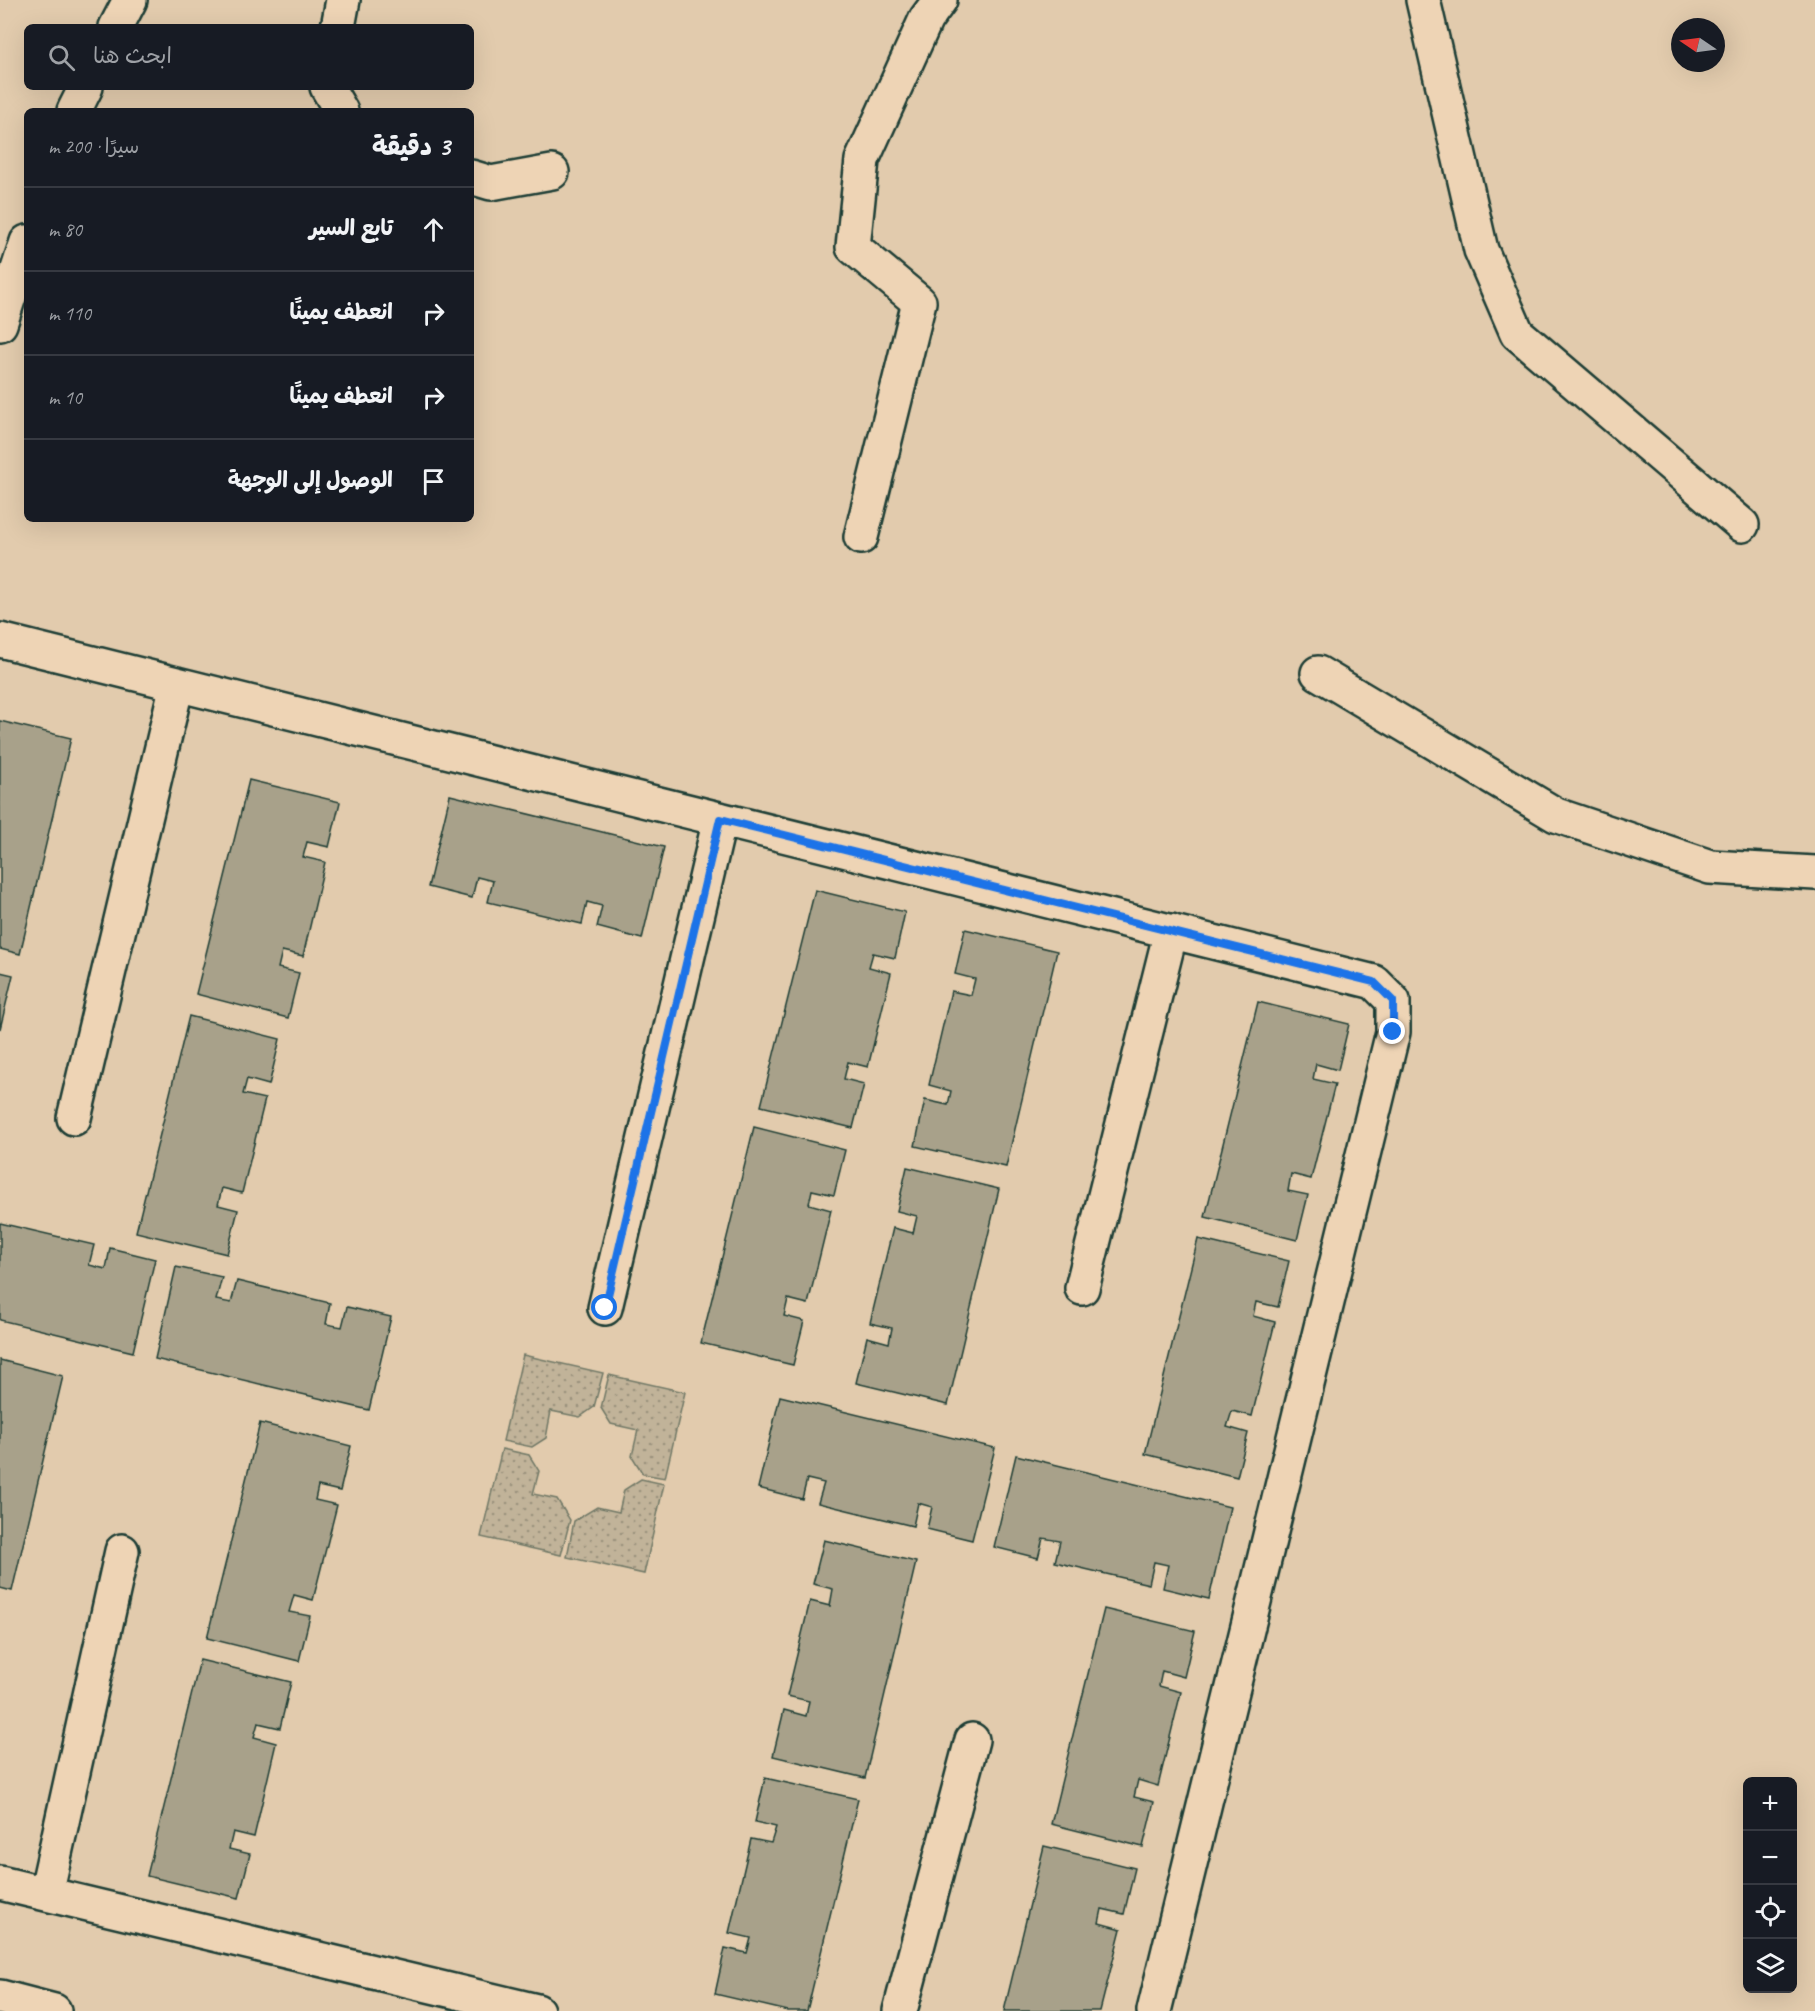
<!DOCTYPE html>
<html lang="ar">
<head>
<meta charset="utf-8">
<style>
	body { margin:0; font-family:Caveat,"Playpen Sans Arabic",sans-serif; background:#20242c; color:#f1f3f6; direction:rtl }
	.controls { position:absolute; right:18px; bottom:18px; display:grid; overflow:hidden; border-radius:9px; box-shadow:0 6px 24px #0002 }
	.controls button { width:54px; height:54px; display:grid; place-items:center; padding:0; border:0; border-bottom:2px solid #363941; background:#171b24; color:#f1f3f6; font:30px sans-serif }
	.compass { position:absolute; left:1671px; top:18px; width:54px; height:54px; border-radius:50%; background:#171b24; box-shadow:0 6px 24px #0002; rotate:283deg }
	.stop { position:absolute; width:18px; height:18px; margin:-14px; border:4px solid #1a73e8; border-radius:50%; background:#fff }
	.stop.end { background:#1a73e8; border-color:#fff; box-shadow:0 2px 6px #0008 }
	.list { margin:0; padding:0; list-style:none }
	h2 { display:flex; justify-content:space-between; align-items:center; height:78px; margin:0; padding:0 24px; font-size:26px }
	h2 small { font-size:20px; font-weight:400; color:#9ea1a6 }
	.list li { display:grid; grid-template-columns:39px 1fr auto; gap:18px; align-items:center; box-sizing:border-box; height:84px; padding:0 24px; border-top:2px solid #363941 }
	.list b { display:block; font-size:22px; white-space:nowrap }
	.list em { font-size:20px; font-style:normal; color:#9ea1a6 }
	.icon { flex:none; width:33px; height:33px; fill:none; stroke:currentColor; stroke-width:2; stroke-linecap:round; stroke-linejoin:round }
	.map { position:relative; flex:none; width:1815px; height:2011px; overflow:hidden; direction:ltr }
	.search { position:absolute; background:#171b24; box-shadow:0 6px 24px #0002; left:24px; top:24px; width:450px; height:66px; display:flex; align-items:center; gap:15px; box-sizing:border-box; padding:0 21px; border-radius:9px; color:#9ea1a6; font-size:22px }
	.panel { position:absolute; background:#171b24; box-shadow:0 6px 24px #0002; left:24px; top:108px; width:450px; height:414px; border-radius:9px; direction:rtl }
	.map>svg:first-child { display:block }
</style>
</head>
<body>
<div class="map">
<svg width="1815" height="2011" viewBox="0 0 1815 2011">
	<defs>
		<pattern id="grass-dots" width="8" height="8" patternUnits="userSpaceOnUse" patternTransform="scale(1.5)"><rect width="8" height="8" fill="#c1b399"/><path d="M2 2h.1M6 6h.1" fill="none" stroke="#9c937e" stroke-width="1.8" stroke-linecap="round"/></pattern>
	</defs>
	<rect width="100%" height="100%" fill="#e2cbad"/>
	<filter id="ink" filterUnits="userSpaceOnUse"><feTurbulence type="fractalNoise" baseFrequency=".0167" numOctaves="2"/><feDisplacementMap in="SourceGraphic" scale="12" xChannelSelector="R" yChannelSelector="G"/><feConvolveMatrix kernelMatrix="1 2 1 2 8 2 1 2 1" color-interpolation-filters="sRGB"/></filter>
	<g filter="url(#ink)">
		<!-- grass -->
		<path fill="url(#grass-dots)" stroke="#707866" stroke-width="1.5" d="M 523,1355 L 603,1373 L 594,1407 L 580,1417 L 551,1411 L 546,1438 L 532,1447 L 503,1441 Z
			M 609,1375 L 685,1392 L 665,1478 L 643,1474 L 632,1456 L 638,1430 L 611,1424 L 601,1408 Z
			M 502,1449 L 529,1455 L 539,1471 L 533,1494 L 557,1499 L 570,1520 L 561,1555 L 481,1537 Z
			M 641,1479 L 664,1484 L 644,1574 L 567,1557 L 574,1521 L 597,1507 L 619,1512 L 624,1490 Z"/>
		<!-- building -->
		<path fill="#a8a18a" stroke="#1f3d34" stroke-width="1.5" d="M 0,721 L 71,738 L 20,954 L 0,949 Z
			M 249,780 L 340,802 L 329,847 L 307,842 L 303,857 L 325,862 L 303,956 L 282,951 L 278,968 L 299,973 L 288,1018 L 196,994 Z
			M 450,795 L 664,847 L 642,939 L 597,927 L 602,906 L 587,902 L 582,924 L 488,902 L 493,881 L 477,877 L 472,898 L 428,887 Z
			M 815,890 L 905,912 L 895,958 L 873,953 L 869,967 L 891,973 L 868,1067 L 848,1062 L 844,1079 L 864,1084 L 853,1128 L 761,1106 Z
			M 965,929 L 1057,951 L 1006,1167 L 915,1146 L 925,1100 L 948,1105 L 951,1091 L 929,1085 L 951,991 L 971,995 L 975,979 L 955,974 Z
			M 0,972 L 13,975 L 0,1029 Z
			M 1258,1002 L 1349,1024 L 1338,1070 L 1316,1064 L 1313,1079 L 1335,1084 L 1311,1179 L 1291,1174 L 1288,1191 L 1308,1195 L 1297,1240 L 1205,1217 Z
			M 189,1016 L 280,1039 L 269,1085 L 247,1079 L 243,1094 L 265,1099 L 242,1193 L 222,1188 L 218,1205 L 238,1210 L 227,1254 L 136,1232 Z
			M 754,1127 L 845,1150 L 834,1195 L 812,1190 L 809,1204 L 831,1210 L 808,1304 L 788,1299 L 784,1316 L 804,1321 L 793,1365 L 701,1343 Z
			M 907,1167 L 999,1189 L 948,1405 L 856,1383 L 867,1337 L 889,1343 L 892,1328 L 870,1323 L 893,1228 L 913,1233 L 917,1216 L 897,1211 Z
			M 0,1223 L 94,1245 L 89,1265 L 106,1269 L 110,1248 L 155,1259 L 133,1352 L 0,1320 Z
			M 1198,1239 L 1289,1261 L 1278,1307 L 1256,1302 L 1253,1316 L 1275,1322 L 1252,1416 L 1232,1411 L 1227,1427 L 1248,1433 L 1237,1477 L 1145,1454 Z
			M 176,1267 L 222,1277 L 216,1300 L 231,1303 L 237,1281 L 330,1303 L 326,1324 L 342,1327 L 347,1307 L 391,1317 L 369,1410 L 155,1359 Z
			M 0,1360 L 63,1376 L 12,1591 L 0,1588 Z
			M 780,1396 L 995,1448 L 972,1540 L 927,1529 L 932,1507 L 918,1503 L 913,1526 L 818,1503 L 824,1483 L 807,1479 L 802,1499 L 758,1488 Z
			M 260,1423 L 351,1446 L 340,1491 L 318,1486 L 315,1500 L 337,1505 L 313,1600 L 294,1595 L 289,1612 L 310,1616 L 299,1661 L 207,1638 Z
			M 1016,1455 L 1230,1507 L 1209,1599 L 1163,1588 L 1168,1565 L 1154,1562 L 1149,1584 L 1055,1562 L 1060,1541 L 1043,1538 L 1038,1558 L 994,1547 Z
			M 824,1540 L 916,1562 L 865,1778 L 773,1756 L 784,1710 L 806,1716 L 809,1701 L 787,1696 L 810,1601 L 830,1606 L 833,1589 L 813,1584 Z
			M 1104,1609 L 1195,1631 L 1184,1677 L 1162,1671 L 1159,1686 L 1181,1692 L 1158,1786 L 1138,1780 L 1134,1797 L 1154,1802 L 1143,1847 L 1051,1824 Z
			M 200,1660 L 291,1682 L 280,1728 L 258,1723 L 254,1737 L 276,1743 L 254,1837 L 233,1832 L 229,1849 L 250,1854 L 239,1898 L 147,1876 Z
			M 765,1778 L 858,1799 L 807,2011 L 788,2011 L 715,1994 L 725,1948 L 747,1953 L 751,1938 L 729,1933 L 751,1839 L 771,1843 L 776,1827 L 755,1822 Z
			M 1044,1846 L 1135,1868 L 1124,1914 L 1102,1909 L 1099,1923 L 1121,1929 L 1100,2011 L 1004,2011 Z"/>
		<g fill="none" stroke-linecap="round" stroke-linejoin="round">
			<!-- minor casing -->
			<g stroke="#1f3d34" stroke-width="38">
				<path id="minor" d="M 1423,0 L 1481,250 L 1517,333 L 1742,525
					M 116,27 L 130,0
					M 338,27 L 343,0
					M 327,87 L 341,111
					M 74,111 L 86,87
					M 471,177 L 491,183 L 552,172
					M 0,324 L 27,242
					M 861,537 L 919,302 L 853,247 L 862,160 L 926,19 L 940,0
					M 0,640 L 1374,982 L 1393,1001 L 1393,1032 L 1154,2011
					M 1318,673 L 1556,815 L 1710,867 L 1815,873
					M 74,1118 L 177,684
					M 1082,1288 L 1171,931
					M 605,1308 L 720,819
					M 0,1883 L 537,2011
					M 46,1894 L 122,1551
					M 0,1997 L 54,2011
					M 900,2011 L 972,1740"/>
			</g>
			<!-- minor -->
			<use href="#minor" stroke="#eed4b5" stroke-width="33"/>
		</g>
	</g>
	<g fill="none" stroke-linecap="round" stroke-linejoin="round" filter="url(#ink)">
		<!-- route -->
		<path stroke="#1a73e8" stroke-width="8" d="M 605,1308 L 720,819 L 1374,982 L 1393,1001 L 1393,1032"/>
	</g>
</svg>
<div class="controls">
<button>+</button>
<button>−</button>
<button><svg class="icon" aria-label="locate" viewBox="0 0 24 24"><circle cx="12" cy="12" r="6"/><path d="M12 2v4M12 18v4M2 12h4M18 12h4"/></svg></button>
<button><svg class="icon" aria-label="layers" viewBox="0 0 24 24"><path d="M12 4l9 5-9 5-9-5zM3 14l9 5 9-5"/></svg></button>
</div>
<svg class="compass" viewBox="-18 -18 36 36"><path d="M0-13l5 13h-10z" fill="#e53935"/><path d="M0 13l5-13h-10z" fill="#9ea1a6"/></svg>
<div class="stop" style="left:605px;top:1308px"></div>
<div class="stop end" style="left:1393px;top:1032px"></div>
<div class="search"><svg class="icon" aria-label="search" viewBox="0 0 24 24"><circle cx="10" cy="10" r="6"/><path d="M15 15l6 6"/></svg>ابحث هنا</div>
<section class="panel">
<h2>3 دقيقة<small>سيرًا · 200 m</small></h2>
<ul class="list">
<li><svg class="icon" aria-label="ahead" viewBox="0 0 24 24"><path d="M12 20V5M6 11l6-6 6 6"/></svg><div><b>تابع السير</b></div><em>80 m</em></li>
<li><svg class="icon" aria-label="right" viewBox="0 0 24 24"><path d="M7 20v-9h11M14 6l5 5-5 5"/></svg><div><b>انعطف يمينًا</b></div><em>110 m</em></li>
<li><svg class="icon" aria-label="right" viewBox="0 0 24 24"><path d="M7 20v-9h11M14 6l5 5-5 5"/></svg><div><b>انعطف يمينًا</b></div><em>10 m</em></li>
<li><svg class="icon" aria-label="arrive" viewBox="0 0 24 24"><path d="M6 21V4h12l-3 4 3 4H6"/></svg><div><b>الوصول إلى الوجهة</b></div></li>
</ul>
</section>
</div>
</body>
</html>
